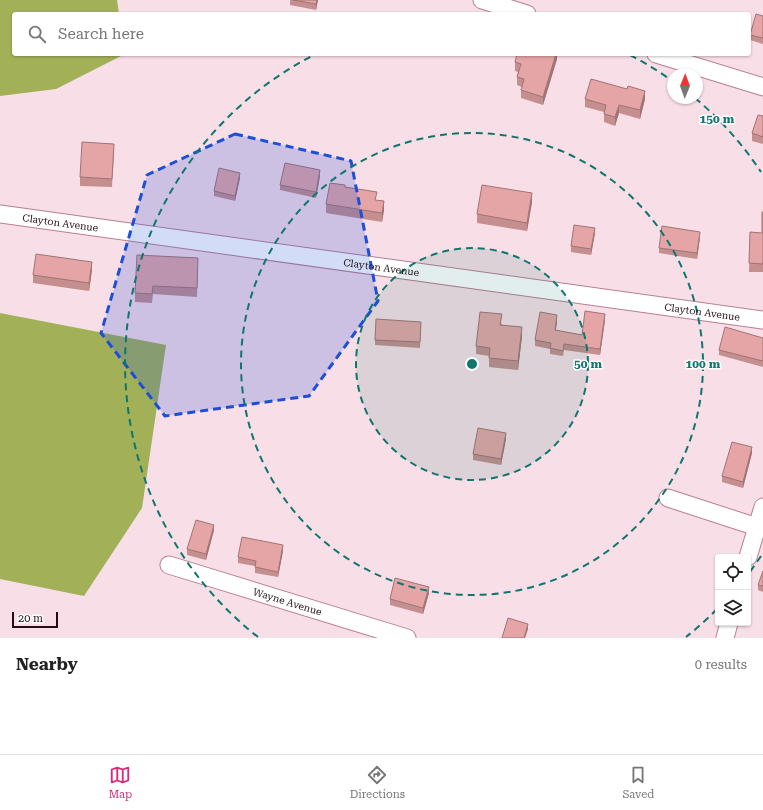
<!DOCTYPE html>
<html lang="en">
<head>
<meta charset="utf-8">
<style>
	body { margin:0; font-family:"Roboto Serif",serif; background:#f2f2f2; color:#222 }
	.controls { position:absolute; right:12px; bottom:12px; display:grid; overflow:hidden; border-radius:4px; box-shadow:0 1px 3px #0004 }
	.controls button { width:36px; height:36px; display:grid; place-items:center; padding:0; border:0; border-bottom:1px solid #e0e0e0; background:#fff; color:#222; font:20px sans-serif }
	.compass { position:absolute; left:667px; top:68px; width:36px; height:36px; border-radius:50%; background:#fff; box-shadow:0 1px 3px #0004; rotate:1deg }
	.scale { position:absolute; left:12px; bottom:10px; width:46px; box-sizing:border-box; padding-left:4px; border:2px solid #230e16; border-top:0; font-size:11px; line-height:14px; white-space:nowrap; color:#230e16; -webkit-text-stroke:3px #fff; paint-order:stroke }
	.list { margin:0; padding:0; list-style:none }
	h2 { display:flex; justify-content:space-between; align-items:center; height:52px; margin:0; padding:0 16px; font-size:17px }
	h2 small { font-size:13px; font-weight:400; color:#767676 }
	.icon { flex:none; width:22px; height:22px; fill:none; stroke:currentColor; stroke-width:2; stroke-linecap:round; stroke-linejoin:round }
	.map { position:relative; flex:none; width:763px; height:638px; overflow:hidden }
	.search { position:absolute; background:#fff; box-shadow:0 1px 3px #0004; left:12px; right:12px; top:12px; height:44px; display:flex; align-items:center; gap:10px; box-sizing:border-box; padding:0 14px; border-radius:4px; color:#767676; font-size:15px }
	.sheet { height:116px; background:#fff }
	nav { display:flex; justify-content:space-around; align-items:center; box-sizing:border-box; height:56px; border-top:1px solid #e0e0e0; background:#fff; font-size:11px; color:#767676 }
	nav a { display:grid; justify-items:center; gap:2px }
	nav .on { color:#db2777 }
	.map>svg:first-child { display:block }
</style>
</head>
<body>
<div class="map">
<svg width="763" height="638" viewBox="0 0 763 638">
	<rect width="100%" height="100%" fill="#f8dee6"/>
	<!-- forest -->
	<path fill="#a2b158" d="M 0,0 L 117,0 L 119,14 L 14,14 L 14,54 L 125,54 L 56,89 L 0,96 Z
		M 0,313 L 166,345 L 142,508 L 84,596 L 0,579 Z"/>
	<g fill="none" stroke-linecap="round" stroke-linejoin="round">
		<!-- street casing -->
		<g stroke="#b97f92" stroke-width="19">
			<g id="street">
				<path d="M 482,0 L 527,14"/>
				<path d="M 656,54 L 763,87"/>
				<path id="s1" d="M 0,214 L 763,320"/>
				<path d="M 668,498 L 763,529"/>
				<path d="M 748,557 L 763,507"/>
				<path id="s2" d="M 169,565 L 407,638"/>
				<path d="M 725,638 L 729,623"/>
			</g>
		</g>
		<!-- street -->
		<use href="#street" stroke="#fff" stroke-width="17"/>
	</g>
	<!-- wall -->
	<path fill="#c58e8f" d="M 290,0 L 318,0 L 316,10 L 290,5 Z
		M 763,16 L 763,44 L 750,40 L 750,35 Z
		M 557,54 L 557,59 L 543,105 L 521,98 L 521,90 L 522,87 L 517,85 L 517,77 L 518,72 L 515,71 L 515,62 Z
		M 585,99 L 645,99 L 640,119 L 619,113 L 615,126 L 604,122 L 604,112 L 585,107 Z
		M 763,116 L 763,144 L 752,141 L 752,133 Z
		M 114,152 L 112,187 L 80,186 L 80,177 Z
		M 320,176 L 316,198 L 280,190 L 280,185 Z
		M 240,178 L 235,201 L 214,196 L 214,191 Z
		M 345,187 L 384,210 L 382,222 L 326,213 L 326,204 Z
		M 532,202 L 527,231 L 477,223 L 477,214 Z
		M 763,212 L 763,272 L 749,272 L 750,232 L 762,233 Z
		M 595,233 L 591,255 L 571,252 L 571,246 Z
		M 700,237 L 697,259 L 659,253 L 659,248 Z
		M 198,267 L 197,297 L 153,294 L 152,303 L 135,302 L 135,293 Z
		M 92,270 L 89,291 L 33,283 L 33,275 Z
		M 605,320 L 600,355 L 564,350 L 563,356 L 550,354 L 550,349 L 535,346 L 535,340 L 557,321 L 556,330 L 582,335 Z
		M 421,322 L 420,348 L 375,345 L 375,340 Z
		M 502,323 L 502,325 L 522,336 L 518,370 L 489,367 L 489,356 L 476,354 L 476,346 Z
		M 763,338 L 763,367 L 719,355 L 719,350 Z
		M 506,439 L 501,465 L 473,460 L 473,454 Z
		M 752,453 L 743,488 L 722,482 L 722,476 Z
		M 214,530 L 206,560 L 187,555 L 187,549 Z
		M 283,551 L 278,577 L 255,573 L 255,566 L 238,563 L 238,557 Z
		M 763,571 L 763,592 L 758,590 L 758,585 Z
		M 429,593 L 423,614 L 390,605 L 390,599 Z"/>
	<!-- shaded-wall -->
	<path fill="#a07474" d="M 317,0 L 318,0 L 316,10 L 316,4 Z
		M 556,54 L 557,54 L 557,59 L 543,105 L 543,97 Z
		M 645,91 L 645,99 L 640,119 L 640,110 Z
		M 619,105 L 619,113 L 615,126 L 615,117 Z
		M 320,170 L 320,176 L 316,198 L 316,192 Z
		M 240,173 L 240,178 L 235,201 L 235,196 Z
		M 532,193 L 532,202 L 527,231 L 527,223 Z
		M 384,201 L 384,210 L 382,222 L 382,213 Z
		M 595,228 L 595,233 L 591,255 L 591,249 Z
		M 700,232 L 700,237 L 697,259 L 697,253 Z
		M 92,262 L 92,270 L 89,291 L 89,283 Z
		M 605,314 L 605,320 L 600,355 L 600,349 Z
		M 557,315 L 557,321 L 555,336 L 555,330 Z
		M 522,327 L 522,336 L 518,370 L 518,361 Z
		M 506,433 L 506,439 L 501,465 L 501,459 Z
		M 752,447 L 752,453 L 743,488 L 743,482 Z
		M 214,525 L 214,530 L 206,560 L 206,554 Z
		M 283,545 L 283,551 L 278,577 L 278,572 Z
		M 429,587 L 429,593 L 423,614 L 423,608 Z
		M 528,624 L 528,629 L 525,638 L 524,638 Z"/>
	<!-- building -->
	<path fill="#e5a5a6" stroke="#a07474" d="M 293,0 L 317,0 L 316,4 Z
		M 756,14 L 763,16 L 763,38 L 750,35 Z
		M 517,54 L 556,54 L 543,97 L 521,90 L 524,79 L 517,77 L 521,64 L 515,62 Z
		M 591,79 L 627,89 L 628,86 L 645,91 L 640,110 L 619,105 L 615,117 L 604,114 L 606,105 L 585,99 Z
		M 758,115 L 763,116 L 763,137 L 752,133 Z
		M 82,142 L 114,144 L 112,179 L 80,177 Z
		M 285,163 L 320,170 L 316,192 L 280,185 Z
		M 219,168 L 240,173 L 235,196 L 214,191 Z
		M 330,183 L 345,185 L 345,187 L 377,192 L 375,200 L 384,201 L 382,213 L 326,204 Z
		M 482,185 L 532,193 L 527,223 L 477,214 Z
		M 762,212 L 763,212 L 763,264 L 749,263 L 750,232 L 762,233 Z
		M 574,225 L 595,228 L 591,249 L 571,246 Z
		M 662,226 L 700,232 L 697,253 L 659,248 Z
		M 36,254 L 92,262 L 89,283 L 33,275 Z
		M 137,255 L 198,258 L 197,288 L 153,286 L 152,294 L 135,293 Z
		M 585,311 L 605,314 L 600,349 L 564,344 L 563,351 L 550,348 L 551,343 L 535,340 L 540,312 L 557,315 L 555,330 L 582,335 Z
		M 480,312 L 502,314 L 500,325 L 522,327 L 518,361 L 489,358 L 490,348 L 476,346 Z
		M 376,319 L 421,322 L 420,342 L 375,340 Z
		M 725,327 L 763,338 L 763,361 L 719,350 Z
		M 478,428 L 506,433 L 501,459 L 473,454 Z
		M 732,442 L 752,447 L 743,482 L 722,476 Z
		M 196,520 L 214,525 L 206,554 L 187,549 Z
		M 242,537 L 283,545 L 278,572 L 255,567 L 256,561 L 238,557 Z
		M 763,571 L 763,586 L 758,585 Z
		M 395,578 L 429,587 L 423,608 L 390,599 Z
		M 508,618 L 528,624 L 524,638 L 502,638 Z"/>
	<!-- marked area -->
	<path fill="#1d4ed8" fill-opacity="0.2" stroke="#1d4ed8" stroke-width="3" stroke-dasharray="8 5" stroke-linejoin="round" d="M 235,134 L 351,161 L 378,301 L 309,396 L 165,416 L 101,333 L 147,175 Z"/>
	<!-- distance rings -->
	<circle cx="472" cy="364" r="116" fill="#0f766e" fill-opacity=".12"/>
	<g fill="none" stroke="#0f766e" stroke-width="2" stroke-dasharray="7 5">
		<circle cx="472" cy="364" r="116"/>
		<circle cx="472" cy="364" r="231"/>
		<path d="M761 556A347 347 0 0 1 749 573M717 609A347 347 0 0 1 686 637M258 637A347 347 0 0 1 314 55M630 55A347 347 0 0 1 671 80M695 98A347 347 0 0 1 761 172"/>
	</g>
	<g text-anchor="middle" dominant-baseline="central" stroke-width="3" stroke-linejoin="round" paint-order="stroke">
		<!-- street labels -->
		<g font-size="10" fill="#230e16" stroke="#fff">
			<text stroke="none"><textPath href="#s1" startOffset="61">Clayton Avenue</textPath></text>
			<text stroke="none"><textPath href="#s1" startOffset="385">Clayton Avenue</textPath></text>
			<text stroke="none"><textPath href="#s1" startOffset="709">Clayton Avenue</textPath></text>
			<text stroke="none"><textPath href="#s2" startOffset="124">Wayne Avenue</textPath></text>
		</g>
	</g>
	<circle cx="472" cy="364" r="6" fill="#0f766e" stroke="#fff" stroke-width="2"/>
	<g font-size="12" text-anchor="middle" font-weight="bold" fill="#0f766e" stroke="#fff" stroke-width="3" stroke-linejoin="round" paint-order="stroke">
		<text x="717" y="123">150 m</text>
		<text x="588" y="368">50 m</text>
		<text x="703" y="368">100 m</text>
	</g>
</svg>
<div class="controls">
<button><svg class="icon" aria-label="locate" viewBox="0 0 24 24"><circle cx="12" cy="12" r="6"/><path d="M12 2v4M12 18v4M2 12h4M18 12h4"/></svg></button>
<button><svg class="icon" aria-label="layers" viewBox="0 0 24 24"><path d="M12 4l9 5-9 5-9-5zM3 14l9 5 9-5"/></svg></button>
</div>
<svg class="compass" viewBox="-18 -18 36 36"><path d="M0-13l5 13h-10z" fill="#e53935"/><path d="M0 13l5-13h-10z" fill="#767676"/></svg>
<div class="scale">20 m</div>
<div class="search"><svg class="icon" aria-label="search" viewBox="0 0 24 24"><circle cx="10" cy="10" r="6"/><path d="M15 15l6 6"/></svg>Search here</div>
</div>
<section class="sheet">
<h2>Nearby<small>0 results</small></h2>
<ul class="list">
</ul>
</section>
<nav>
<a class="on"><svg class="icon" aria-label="map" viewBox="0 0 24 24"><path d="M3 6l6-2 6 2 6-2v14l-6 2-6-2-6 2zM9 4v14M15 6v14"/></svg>Map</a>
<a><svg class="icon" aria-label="directions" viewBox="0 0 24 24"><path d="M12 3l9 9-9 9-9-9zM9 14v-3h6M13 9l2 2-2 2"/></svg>Directions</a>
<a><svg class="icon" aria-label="saved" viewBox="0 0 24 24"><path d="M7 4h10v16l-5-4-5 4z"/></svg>Saved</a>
</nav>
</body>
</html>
